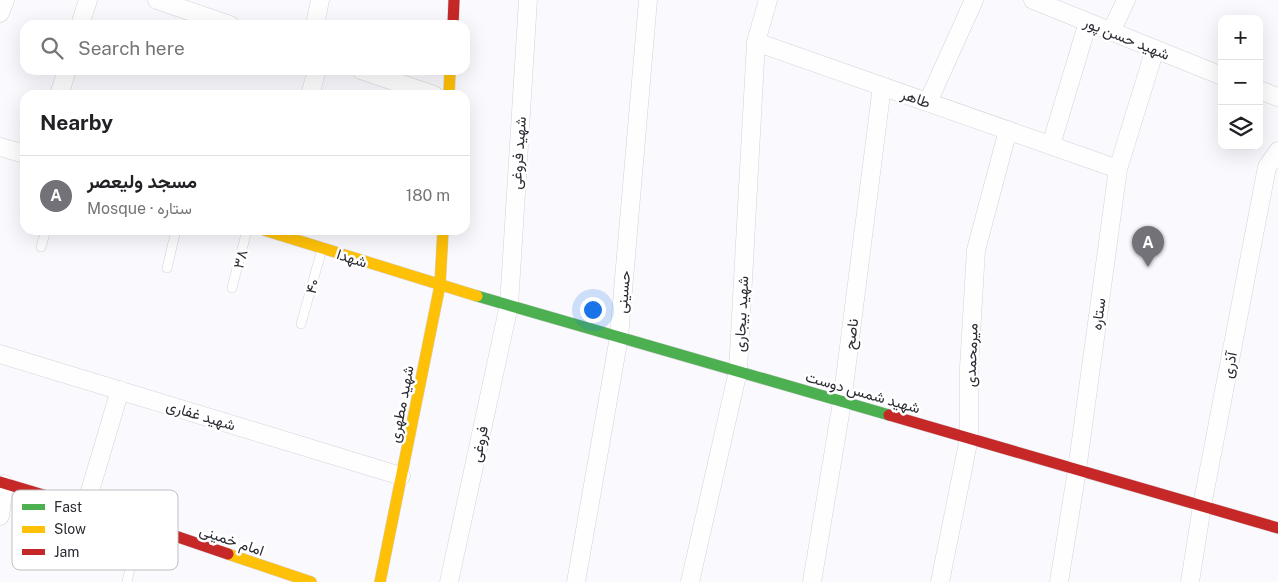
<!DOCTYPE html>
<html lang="en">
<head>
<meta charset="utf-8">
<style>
	body { margin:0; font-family:"Public Sans",Vazirmatn,sans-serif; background:#f2f2f2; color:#202124 }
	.controls { position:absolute; right:15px; top:15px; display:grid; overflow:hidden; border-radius:10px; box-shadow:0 5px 20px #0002 }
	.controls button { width:45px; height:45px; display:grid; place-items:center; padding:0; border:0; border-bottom:1px solid #e0e0e0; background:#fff; color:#202124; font:25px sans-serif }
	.you { position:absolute; left:592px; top:309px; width:18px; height:18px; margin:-12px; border:4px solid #fff; border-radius:50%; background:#1a73e8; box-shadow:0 0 0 8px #1a73e833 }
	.badge { display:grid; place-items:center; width:32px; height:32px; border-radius:50%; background:#747279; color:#fff; font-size:16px; font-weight:700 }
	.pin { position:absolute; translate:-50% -41px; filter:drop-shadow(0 1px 2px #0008) }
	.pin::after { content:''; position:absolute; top:26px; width:18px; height:15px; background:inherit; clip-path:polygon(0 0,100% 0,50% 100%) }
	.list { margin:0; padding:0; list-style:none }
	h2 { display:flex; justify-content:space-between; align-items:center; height:65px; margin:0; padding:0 20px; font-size:21px }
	h2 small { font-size:16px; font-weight:400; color:#757577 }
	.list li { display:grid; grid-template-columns:32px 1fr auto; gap:15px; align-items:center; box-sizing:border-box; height:80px; padding:0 20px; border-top:1px solid #e0e0e0 }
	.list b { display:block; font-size:19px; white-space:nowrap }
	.list p { margin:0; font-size:16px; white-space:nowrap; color:#757577 }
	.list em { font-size:16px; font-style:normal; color:#757577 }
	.icon { flex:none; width:28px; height:28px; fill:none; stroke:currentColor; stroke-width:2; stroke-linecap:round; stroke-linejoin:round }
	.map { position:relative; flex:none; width:1278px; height:582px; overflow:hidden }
	.search { position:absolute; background:#fff; box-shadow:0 5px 20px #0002; left:20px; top:20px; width:450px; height:55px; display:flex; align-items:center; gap:12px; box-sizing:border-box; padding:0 18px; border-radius:15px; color:#757577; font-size:19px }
	.panel { position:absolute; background:#fff; box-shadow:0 5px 20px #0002; left:20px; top:90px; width:450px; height:145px; border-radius:15px }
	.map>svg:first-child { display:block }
</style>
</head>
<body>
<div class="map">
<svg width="1278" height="582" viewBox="0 0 1278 582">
	<rect width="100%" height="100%" fill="#faf9fd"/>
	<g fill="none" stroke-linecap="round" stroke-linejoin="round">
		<!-- lane casing -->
		<g stroke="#d4d2d7" stroke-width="10">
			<path id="lane" d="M 41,247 L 46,230
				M 167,268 L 176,230
				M 232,288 L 247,230
				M 301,324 L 322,249
				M 127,582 L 140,524"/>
		</g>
		<!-- street casing -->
		<g stroke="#d4d2d7" stroke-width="19">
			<path id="street" d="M 157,0 L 230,25
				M 768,0 L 756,42 L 1118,169
				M 1033,0 L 1222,76
				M 0,13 L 5,0
				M 80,25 L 88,0
				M 315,25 L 320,0
				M 1111,32 L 1126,0
				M 361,70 L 434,95
				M 1259,90 L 1278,97
				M 59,95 L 67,70
				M 310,95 L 317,70
				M 928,102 L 974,0
				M 1051,145 L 1088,22
				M 0,147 L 25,154
				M 0,354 L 401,476
				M 85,508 L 120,390
				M 0,516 L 4,484
				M 449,582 L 509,305 L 528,0
				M 576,582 L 619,337 L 648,0
				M 690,582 L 738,371 L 756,42
				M 812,582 L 842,402 L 882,86
				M 940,582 L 969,438 L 969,368 L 976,250 L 1008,130
				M 1059,582 L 1077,470 L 1118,169 L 1155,49
				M 1190,582 L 1202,506 L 1267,167 L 1278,151"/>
		</g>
		<!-- fast casing -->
		<g stroke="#d4d2d7" stroke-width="12">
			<path id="fast" d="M 477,296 L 889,415"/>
		</g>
		<!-- slow casing -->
		<g stroke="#d4d2d7" stroke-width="12">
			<path id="slow" d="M 449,95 L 450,70
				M 264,230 L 477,296
				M 228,554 L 311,582
				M 380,582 L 440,285 L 443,230"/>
		</g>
		<!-- jam casing -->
		<g stroke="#d4d2d7" stroke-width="12">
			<path id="jam" d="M 453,25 L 454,0
				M 889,415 L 1278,528
				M 0,482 L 140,524 L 228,554"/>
		</g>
		<!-- lane -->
		<use href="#lane" stroke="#fefeff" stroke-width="9"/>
		<!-- street -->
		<use href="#street" stroke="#fefeff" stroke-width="18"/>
		<!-- fast -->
		<use href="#fast" stroke="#4caf50" stroke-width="11"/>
		<!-- slow -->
		<use href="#slow" stroke="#ffc107" stroke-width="11"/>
		<!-- jam -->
		<use href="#jam" stroke="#c62828" stroke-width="11"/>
	</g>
	<g text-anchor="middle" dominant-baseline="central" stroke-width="5" stroke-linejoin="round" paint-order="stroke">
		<!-- street labels -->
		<g font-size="15" fill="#2c2a32" stroke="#fff">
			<text transform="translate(1127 38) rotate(22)">شهید حسن پور</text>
			<text transform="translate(916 98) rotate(19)">طاهر</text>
			<text transform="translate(518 153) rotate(-86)">شهید فروغی</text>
			<text transform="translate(352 258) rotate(18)">شهدا</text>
			<text transform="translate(240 259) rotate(-76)">۳۸</text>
			<text transform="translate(312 286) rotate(-74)">۴۰</text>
			<text transform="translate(623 292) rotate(-85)">حسینی</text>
			<text transform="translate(741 314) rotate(-87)">شهید بیجاری</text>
			<text transform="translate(1098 314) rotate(-82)">ستاره</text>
			<text transform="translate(851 334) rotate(-83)">ناصح</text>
			<text transform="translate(971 355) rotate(-88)">میرمحمدی</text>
			<text transform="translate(1229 365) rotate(-79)">آذری</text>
			<text transform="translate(863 392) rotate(16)">شهید شمس دوست</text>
			<text transform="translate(401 404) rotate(-79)">شهید مطهری</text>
			<text transform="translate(201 415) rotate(17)">شهید غفاری</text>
			<text transform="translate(479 444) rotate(-78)">فروغی</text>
			<text transform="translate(232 540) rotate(19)">امام خمینی</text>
		</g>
	</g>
	<!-- legend -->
	<rect x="12" y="490" width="166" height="80" rx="8" fill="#fff" stroke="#c0bfc2" stroke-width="1"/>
	<rect x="22" y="504" width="23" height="6" fill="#4caf50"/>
	<rect x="22" y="526" width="23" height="7" fill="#ffc107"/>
	<rect x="22" y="549" width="23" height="6" fill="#c62828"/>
	<g font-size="14" fill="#2c2a32">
		<text x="54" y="512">Fast</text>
		<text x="54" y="534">Slow</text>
		<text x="54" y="557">Jam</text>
	</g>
</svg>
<div class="controls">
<button>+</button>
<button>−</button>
<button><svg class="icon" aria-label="layers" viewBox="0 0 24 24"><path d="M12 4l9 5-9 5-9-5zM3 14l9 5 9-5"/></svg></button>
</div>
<div class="you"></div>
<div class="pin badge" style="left:1148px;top:267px">A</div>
<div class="search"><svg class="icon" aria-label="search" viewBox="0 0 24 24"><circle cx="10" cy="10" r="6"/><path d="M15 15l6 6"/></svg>Search here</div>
<section class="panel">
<h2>Nearby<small></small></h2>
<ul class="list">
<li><span class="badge">A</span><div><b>مسجد ولیعصر</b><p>Mosque · ستاره</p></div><em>180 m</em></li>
</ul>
</section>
</div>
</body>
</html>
